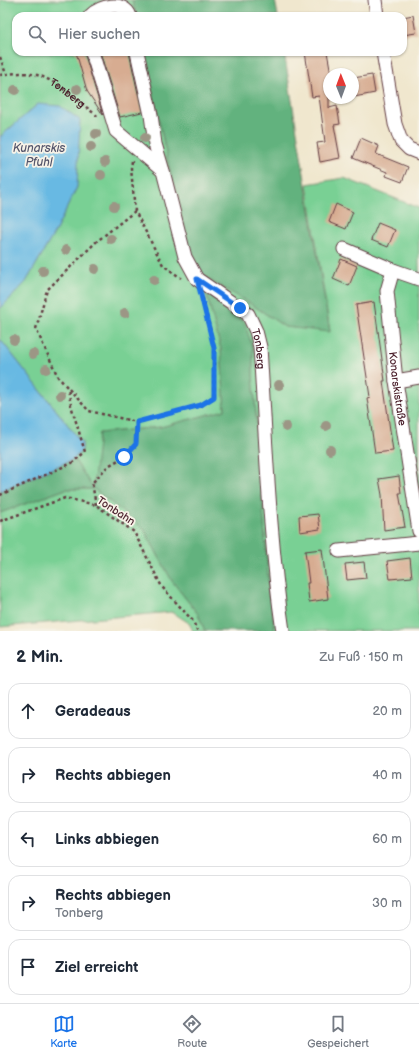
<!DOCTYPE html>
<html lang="de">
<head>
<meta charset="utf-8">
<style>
	body { margin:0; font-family:"Balsamiq Sans",sans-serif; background:#f6f6f7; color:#1f2937 }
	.compass { position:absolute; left:323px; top:68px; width:36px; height:36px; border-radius:50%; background:#fff; box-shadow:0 1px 3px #0004; rotate:359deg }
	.stop { position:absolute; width:12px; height:12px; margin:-9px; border:3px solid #1a73e8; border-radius:50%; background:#fff }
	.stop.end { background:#1a73e8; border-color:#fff; box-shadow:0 1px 4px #0008 }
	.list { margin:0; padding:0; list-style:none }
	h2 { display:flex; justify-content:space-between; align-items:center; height:52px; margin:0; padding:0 16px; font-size:17px }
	h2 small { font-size:13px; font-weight:400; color:#747a83 }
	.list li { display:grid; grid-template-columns:26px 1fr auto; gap:12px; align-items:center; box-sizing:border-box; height:56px; margin:0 8px 8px; padding:0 8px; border:1px solid #e0e1e3; border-radius:12px }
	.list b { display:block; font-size:15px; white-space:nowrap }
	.list p { margin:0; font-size:13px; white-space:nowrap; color:#747a83 }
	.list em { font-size:13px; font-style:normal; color:#747a83 }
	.icon { flex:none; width:22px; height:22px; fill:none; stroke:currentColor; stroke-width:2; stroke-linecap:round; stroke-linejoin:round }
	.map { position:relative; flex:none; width:419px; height:631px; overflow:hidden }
	.search { position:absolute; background:#fff; box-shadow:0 1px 3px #0004; left:12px; right:12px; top:12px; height:44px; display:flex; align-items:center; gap:10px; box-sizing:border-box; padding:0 14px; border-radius:12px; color:#747a83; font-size:15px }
	.sheet { height:372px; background:#fff }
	nav { display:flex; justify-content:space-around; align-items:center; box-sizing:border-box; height:56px; border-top:1px solid #e0e1e3; background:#fff; font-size:11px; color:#747a83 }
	nav a { display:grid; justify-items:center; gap:2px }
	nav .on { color:#1a73e8 }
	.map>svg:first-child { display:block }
</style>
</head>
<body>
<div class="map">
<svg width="419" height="631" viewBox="0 0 419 631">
	<rect width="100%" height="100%" fill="#f7f3e8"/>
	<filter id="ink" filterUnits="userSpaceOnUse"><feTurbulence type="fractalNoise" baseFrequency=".025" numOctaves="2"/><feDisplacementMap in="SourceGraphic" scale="8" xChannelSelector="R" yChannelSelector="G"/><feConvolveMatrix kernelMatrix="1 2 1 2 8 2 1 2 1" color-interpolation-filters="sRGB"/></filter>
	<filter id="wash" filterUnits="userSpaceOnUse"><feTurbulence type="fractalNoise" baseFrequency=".012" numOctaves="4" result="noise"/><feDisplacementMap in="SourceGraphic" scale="16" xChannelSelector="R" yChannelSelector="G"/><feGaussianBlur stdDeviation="0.9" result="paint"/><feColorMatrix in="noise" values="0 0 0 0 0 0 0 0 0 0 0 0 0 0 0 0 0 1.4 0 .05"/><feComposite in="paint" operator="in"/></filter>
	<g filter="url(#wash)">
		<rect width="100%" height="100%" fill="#f0e7ce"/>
		<!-- green -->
		<path fill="#79d094" stroke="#627860" d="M 0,0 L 132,0 L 136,16 L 16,16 L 16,52 L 144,52 L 189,258 L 251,304 L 285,327 L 330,331 L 307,184 L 344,178 L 419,208 L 419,631 L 275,631 L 269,590 L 253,375 L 253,348 L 206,293 L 221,349 L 225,410 L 161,427 L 99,433 L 94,489 L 144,529 L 172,581 L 198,614 L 205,631 L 193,631 L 189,623 L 172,612 L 0,627 L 0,513 L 66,489 L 93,489 L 74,459 L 82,450 L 82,443 L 0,339 L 0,309 L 26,282 L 56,230 L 77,187 L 38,104 L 0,137 Z"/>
		<!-- forest -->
		<path fill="#62b27e" stroke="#566854" d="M 132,0 L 275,0 L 278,16 L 136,16 Z
			M 144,52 L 284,52 L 330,332 L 285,327 L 251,304 L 203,276 L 189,258 Z
			M 206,292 L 244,322 L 253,348 L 253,375 L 269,590 L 275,631 L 205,631 L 198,614 L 172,581 L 144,529 L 94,489 L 66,489 L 0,513 L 0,491 L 74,459 L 93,488 L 99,433 L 161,427 L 225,410 L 221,349 Z"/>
		<!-- water -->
		<path fill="#68b9e3" stroke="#596c87" d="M 38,104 L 60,106 L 80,120 L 77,187 L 56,230 L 26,282 L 0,309 L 0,137 Z
			M 0,339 L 82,443 L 82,450 L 74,459 L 0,491 Z"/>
		<g id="blocks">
			<!-- building -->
			<path fill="#d7ac91" d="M 413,15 L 416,33 L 403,35 L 403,17 Z
				M 76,52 L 84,52 L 103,115 L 87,91 Z
				M 100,52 L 129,52 L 142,112 L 120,117 Z
				M 305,52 L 327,52 L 331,74 L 329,74 L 329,108 L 337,106 L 340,124 L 334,125 L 340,158 L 320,162 L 317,143 L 325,142 L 319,96 L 312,97 Z
				M 372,75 L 375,93 L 354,97 L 353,78 Z
				M 361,138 L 379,146 L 376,154 L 408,167 L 402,182 L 386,176 L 387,172 L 353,158 Z
				M 336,204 L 353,212 L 346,229 L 329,222 Z
				M 378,223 L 395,230 L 388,247 L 371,240 Z
				M 341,259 L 357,266 L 349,286 L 333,279 Z
				M 374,302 L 385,381 L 383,381 L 393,451 L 375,453 L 367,398 L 370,397 L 356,305 Z
				M 399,476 L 401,493 L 399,493 L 405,527 L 384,530 L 382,495 L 379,479 Z
				M 318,514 L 320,529 L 300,532 L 299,516 Z
				M 322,549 L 328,599 L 309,602 L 307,583 L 309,583 L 305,551 Z
				M 410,558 L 412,577 L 390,579 L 387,561 Z
				M 364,562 L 366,578 L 347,580 L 345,564 Z"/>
		</g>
	</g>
	<g filter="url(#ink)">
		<use href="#blocks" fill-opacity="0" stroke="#633d43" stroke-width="1"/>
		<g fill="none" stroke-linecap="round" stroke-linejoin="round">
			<!-- minor casing -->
			<g stroke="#633d43" stroke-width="15">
				<g id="minor">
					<path d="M 375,0 L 377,16"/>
					<path d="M 90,16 C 100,6 124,0 130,16"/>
					<path id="s2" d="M 92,52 L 116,131 L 163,171 L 185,257 L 197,279 L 248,314 L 256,331 L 260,347 C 266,442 269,537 283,631"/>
					<path d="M 137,52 L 151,115 L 155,144 L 163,171"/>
					<path d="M 383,52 L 395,124 L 401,141 L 409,149 L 419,153"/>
					<path d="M 344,249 L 393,270 L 419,279"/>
					<path id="s3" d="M 393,270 L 387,291 L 396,381 L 419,531"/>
					<path d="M 396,381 L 419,377"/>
					<path d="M 339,551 L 419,543"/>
				</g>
			</g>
			<!-- path -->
			<g stroke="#633d43" stroke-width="2.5" stroke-dasharray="3 3" stroke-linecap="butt">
				<path d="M 0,57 L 6,74"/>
				<path id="s1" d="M 0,75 C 12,73 25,72 37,75 C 57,80 82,105 99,117"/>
				<path d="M 132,161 L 131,168 L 135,211 L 163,265 L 181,278"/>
				<path d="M 135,211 L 96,242 L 47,290 L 36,329 L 58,377 L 89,411 L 137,422 L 201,405 L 214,397 L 214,348 L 202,297"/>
				<path d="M 0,495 L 72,463 L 85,452 L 71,405 L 68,389"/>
				<path d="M 96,505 L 92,483 L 108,466 L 124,457 L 136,444 L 137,422"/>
				<path d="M 0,521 L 65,498 L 96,505 L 134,532 L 162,587 L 193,621 L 197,631"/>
			</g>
			<!-- minor -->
			<use href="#minor" stroke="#fff" stroke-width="13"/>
		</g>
		<!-- trees -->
		<g fill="#9c9685">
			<circle cx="77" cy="89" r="5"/>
			<circle cx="15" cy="90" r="5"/>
			<circle cx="96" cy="134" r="5"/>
			<circle cx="145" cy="138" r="5"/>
			<circle cx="91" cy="147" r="5"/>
			<circle cx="105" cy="162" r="5"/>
			<circle cx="101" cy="175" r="5"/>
			<circle cx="114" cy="206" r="5"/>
			<circle cx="111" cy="239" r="5"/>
			<circle cx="66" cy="250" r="5"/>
			<circle cx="95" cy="269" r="5"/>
			<circle cx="43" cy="271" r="5"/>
			<circle cx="154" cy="280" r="5"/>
			<circle cx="125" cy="313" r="5"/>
			<circle cx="14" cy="340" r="5"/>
			<circle cx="33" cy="354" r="5"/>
			<circle cx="46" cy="369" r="5"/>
			<circle cx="279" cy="385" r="5"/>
			<circle cx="60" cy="395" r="5"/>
			<circle cx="326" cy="426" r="5"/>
			<circle cx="286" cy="427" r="5"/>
			<circle cx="330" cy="450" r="5"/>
		</g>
	</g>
	<g fill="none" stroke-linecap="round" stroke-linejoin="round" filter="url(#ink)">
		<!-- route -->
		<path stroke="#1a73e8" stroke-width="5" d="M 124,457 L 136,444 L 137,422 L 201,405 L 214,397 L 214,348 L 197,279 L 240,308"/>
	</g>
	<g text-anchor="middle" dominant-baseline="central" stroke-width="3.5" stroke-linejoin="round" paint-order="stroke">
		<!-- street labels -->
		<g font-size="11" fill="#4a1f2b" stroke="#f7f3e8">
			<text stroke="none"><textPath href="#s1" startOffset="73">Tonberg</textPath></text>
			<text stroke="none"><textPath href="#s2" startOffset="357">Tonberg</textPath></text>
			<text stroke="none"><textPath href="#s3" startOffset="120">Konarskistraße</textPath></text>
			<text transform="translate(116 511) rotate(33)">Tonbahn</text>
		</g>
		<!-- water labels -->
		<g font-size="12" font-style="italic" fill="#54556b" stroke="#f7f3e8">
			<text x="39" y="148">Kunarskis<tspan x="39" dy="14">Pfuhl</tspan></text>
		</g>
	</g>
</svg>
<svg class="compass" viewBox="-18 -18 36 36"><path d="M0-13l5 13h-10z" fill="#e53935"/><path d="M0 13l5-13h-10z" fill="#747a83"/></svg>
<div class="stop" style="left:124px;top:457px"></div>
<div class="stop end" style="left:240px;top:308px"></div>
<div class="search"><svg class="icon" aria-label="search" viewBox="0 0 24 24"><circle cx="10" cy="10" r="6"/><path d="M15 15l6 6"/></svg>Hier suchen</div>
</div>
<section class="sheet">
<h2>2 Min.<small>Zu Fuß · 150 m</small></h2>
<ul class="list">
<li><svg class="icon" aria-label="ahead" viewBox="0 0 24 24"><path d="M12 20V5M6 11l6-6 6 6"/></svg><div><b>Geradeaus</b></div><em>20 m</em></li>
<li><svg class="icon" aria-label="right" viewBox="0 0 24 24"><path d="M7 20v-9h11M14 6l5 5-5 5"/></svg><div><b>Rechts abbiegen</b></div><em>40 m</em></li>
<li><svg class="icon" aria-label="left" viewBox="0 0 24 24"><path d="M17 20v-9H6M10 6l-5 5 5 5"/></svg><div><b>Links abbiegen</b></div><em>60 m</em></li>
<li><svg class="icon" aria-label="right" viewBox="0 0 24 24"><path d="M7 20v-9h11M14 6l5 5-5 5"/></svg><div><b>Rechts abbiegen</b><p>Tonberg</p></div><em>30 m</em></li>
<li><svg class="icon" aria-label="arrive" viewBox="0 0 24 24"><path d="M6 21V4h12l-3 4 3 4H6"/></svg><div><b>Ziel erreicht</b></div></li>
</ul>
</section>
<nav>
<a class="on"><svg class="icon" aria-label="map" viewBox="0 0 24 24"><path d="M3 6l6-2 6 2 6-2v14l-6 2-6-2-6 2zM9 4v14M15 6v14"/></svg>Karte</a>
<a><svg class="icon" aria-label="directions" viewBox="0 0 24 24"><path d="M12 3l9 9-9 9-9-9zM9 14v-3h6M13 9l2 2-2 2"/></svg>Route</a>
<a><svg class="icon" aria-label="saved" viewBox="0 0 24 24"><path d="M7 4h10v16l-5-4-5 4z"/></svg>Gespeichert</a>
</nav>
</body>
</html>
